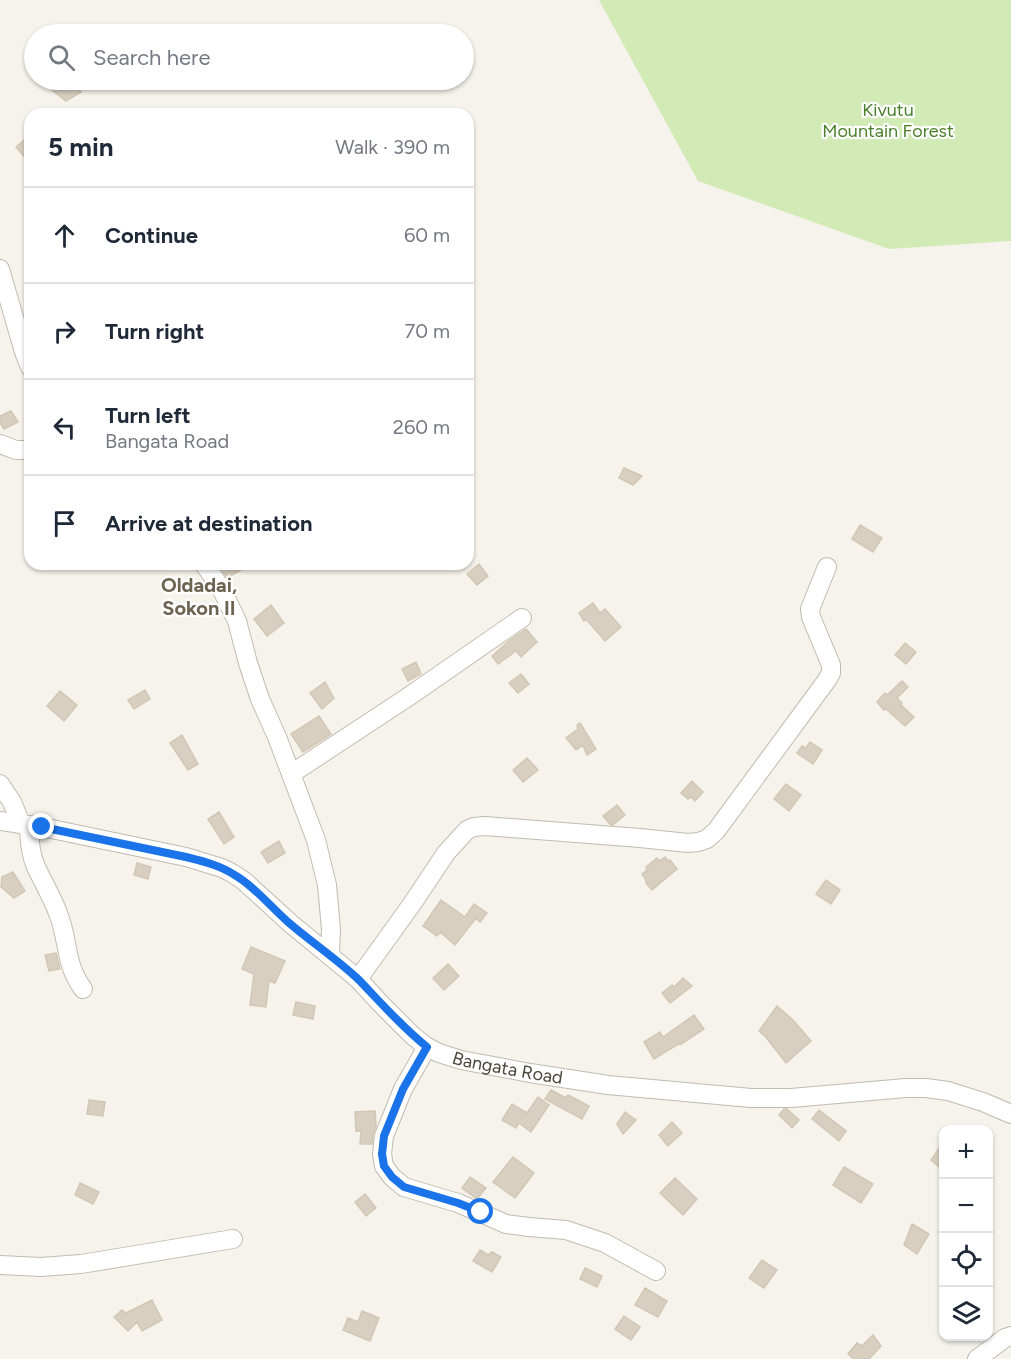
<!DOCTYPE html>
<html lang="en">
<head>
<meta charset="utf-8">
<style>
	body { margin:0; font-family:Figtree,sans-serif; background:#f2f2f3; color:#1f2937 }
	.controls { position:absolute; right:18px; bottom:18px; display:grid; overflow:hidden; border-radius:12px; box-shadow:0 2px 4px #0004 }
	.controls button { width:54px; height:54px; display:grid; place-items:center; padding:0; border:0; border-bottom:2px solid #e0e1e3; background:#fff; color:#1f2937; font:30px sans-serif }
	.stop { position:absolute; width:18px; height:18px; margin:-14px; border:4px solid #1a73e8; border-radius:50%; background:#fff }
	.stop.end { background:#1a73e8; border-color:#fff; box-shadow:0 2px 6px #0008 }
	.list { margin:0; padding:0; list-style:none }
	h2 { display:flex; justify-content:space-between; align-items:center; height:78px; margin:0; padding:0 24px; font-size:26px }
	h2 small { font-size:20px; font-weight:400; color:#747a83 }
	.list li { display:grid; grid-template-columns:39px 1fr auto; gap:18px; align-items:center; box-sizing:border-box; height:96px; padding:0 24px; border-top:2px solid #e0e1e3 }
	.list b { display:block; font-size:22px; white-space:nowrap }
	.list p { margin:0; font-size:20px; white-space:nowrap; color:#747a83 }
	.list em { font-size:20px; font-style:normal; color:#747a83 }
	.icon { flex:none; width:33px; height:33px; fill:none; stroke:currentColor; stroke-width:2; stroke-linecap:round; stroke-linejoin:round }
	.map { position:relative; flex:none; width:1011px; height:1359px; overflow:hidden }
	.search { position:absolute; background:#fff; box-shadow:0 2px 4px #0004; left:24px; top:24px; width:450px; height:66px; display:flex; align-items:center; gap:15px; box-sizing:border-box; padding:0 21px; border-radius:33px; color:#747a83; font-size:22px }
	.panel { position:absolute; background:#fff; box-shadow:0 2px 4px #0004; left:24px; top:108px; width:450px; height:462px; border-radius:18px }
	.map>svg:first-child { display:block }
</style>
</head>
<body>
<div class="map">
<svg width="1011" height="1359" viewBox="0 0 1011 1359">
	<rect width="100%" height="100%" fill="#f6f3ec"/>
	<!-- green -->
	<path fill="#d2eab5" d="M 599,0 L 1011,0 L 1011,241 L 889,249 L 698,181 Z"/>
	<!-- building -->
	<path fill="#d8cfc1" stroke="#d3c7b4" stroke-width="1.5" d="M 39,80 L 73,80 L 81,92 L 66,101 Z
		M 30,135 L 30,163 L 16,147 Z
		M 11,411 L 18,422 L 4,429 L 0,423 L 0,416 Z
		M 624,468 L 642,476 L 633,485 L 619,478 Z
		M 860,525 L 882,538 L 873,552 L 852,539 Z
		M 227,564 L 251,564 L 227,578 L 221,568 Z
		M 479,564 L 488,576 L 477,585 L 467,574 Z
		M 593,603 L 600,613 L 605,609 L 621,627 L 605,641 L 586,619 L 584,621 L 579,613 Z
		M 271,605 L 284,623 L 267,636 L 254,619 Z
		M 526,629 L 537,642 L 521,657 L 516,651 L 498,664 L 492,656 L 510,640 Z
		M 905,643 L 916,652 L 906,664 L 895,655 Z
		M 416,662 L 421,674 L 408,681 L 402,669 Z
		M 521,674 L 529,684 L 518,693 L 509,683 Z
		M 902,681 L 908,687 L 897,698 L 902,703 L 901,705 L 914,717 L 905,726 L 886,709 L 884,710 L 877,702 L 885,693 L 887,695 Z
		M 325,682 L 334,698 L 322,709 L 310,693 Z
		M 145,690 L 150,699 L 134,709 L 128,700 Z
		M 60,691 L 77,705 L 64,721 L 47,706 Z
		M 319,716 L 331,734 L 303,752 L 291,734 Z
		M 580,723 L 596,749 L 587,755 L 583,745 L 576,750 L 566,738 L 578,729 L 577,725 Z
		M 182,735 L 198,764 L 188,770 L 170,743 Z
		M 810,742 L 822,750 L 813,764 L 797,753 L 802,746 L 806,748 Z
		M 527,758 L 538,770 L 523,782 L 513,770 Z
		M 692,781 L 703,792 L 695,801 L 691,797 L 688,799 L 681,793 Z
		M 786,784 L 801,795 L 789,811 L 774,799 Z
		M 617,805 L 625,815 L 613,825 L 610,824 L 603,816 Z
		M 219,812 L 234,837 L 224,844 L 208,819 Z
		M 279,841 L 285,853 L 268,863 L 261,852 Z
		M 665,857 L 668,861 L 670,860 L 677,869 L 652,890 L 646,883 L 646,880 L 642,874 L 647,870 L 646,867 L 657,858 L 660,861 Z
		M 137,863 L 151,867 L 148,879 L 134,875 Z
		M 13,872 L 25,891 L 14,898 L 1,887 L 2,877 Z
		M 826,880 L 840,890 L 831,904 L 816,894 Z
		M 441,900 L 465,917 L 474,904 L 487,913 L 480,922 L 476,918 L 455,945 L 440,932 L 437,936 L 423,926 Z
		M 251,947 L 285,961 L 275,983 L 269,981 L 266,1007 L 250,1005 L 254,974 L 242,969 Z
		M 56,953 L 60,969 L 49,971 L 45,955 Z
		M 448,964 L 459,976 L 444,990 L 433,978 Z
		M 683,978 L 692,986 L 670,1003 L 662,993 L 672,985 L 674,987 Z
		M 296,1002 L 315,1006 L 313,1019 L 293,1015 Z
		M 777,1006 L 793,1020 L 811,1041 L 786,1063 L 765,1036 L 759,1031 Z
		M 694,1015 L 704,1029 L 681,1044 L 680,1043 L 654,1059 L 644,1042 L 660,1032 L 663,1037 Z
		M 551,1090 L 566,1098 L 568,1095 L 589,1106 L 582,1119 L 545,1099 Z
		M 538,1097 L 549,1105 L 531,1132 L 519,1123 L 516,1128 L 502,1120 L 512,1104 L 527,1113 Z
		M 89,1100 L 105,1102 L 103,1116 L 87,1114 Z
		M 784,1109 L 787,1109 L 799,1120 L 792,1128 L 779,1115 Z
		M 819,1110 L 846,1131 L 839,1141 L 812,1119 Z
		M 375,1111 L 376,1126 L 373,1134 L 372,1144 L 360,1144 L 361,1131 L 356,1131 L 355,1112 Z
		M 625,1112 L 636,1120 L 623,1134 L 617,1124 Z
		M 672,1122 L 682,1133 L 668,1146 L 659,1135 Z
		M 944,1141 L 944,1171 L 931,1160 Z
		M 513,1157 L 534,1173 L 515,1198 L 493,1182 Z
		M 844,1167 L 873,1184 L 861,1203 L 833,1185 Z
		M 470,1177 L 486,1188 L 477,1199 L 462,1188 Z
		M 675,1178 L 697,1199 L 683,1215 L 660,1193 Z
		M 80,1183 L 99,1192 L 93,1204 L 75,1195 Z
		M 365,1194 L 376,1208 L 366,1216 L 355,1202 Z
		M 912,1224 L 929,1234 L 917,1254 L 904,1245 Z
		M 480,1250 L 488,1255 L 492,1252 L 501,1257 L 492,1272 L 473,1261 Z
		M 762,1260 L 777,1270 L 764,1288 L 749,1278 Z
		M 585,1268 L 602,1276 L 597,1287 L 580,1279 Z
		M 645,1288 L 667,1301 L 658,1317 L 635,1305 Z
		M 152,1300 L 162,1320 L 142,1331 L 137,1322 L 128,1331 L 114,1317 L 122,1310 L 126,1313 Z
		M 362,1311 L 379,1318 L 370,1341 L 343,1330 L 348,1318 L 358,1322 Z
		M 624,1316 L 640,1327 L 631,1340 L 615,1329 Z
		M 873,1335 L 881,1346 L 869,1359 L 854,1359 L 848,1354 L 857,1343 L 862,1346 Z"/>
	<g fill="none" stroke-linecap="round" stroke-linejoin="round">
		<!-- minor casing -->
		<g stroke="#c2bbae" stroke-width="20">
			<g id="minor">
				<path d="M 0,269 L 24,352 L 30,367"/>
				<path d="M 0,444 L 16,450 L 30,450"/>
				<path d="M 204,564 L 221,588 L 237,621 L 248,663 L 260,699 L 277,737 L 316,840 L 327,885 L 331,929 L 330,955"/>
				<path d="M 291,774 L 408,697 L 522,618"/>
				<path d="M 0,784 L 12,802 L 21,824"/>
				<path id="s1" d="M 0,821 L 42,827 L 186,857 L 222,868 L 232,873 L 244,881 L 290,923 L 358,979 L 380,1003 L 413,1036 L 427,1047 L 439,1053 L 461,1060 L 530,1073 L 608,1085 L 751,1098 L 791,1098 L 906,1088 L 926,1088 L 948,1091 L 983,1102 L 1011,1114"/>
				<path d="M 29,825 C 29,839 30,853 36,867 C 43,882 52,897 58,913 C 69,940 64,963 83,989"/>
				<path d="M 358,979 L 412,904 L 446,853 L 467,830 L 474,827 L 485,826 L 640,838 L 688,843 L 698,842 L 707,839 L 716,831 L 827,680 L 831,673 L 831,665 L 811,617 L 810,609 L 827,567"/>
				<path d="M 427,1047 L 403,1089 L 384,1136 L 382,1154 L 384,1166 L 392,1177 L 404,1187 L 458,1203 L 506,1224 L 529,1227 L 566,1230 L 605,1243 L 656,1271"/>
				<path d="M 0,1265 L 41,1267 L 81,1264 L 233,1239"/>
				<path d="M 977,1359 L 1005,1338 L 1011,1336"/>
			</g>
		</g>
		<!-- minor -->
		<use href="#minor" stroke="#fff" stroke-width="18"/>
	</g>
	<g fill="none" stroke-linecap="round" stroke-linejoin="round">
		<!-- route -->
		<path stroke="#1a73e8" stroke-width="8" d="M 42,827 L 186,857 C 202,861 219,865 233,874 C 254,886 270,906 288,922 C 311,942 337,959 359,980 C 381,1003 402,1027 427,1047 L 403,1089 L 384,1136 L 382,1154 L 384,1166 L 392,1177 L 404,1187 L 458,1203 L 481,1212"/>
	</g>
	<g text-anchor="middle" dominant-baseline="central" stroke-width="4.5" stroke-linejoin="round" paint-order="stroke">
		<!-- park labels -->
		<g font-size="18" fill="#4a7f2a" stroke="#fff">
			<text x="888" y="110">Kivutu<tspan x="888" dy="21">Mountain Forest</tspan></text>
		</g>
		<!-- street labels -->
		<g font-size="18" fill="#4b4439" stroke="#fff">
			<text stroke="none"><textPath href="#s1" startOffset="584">Bangata Road</textPath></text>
		</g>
		<!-- neighbourhood labels -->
		<g font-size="20" font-weight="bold" fill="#6e6250" stroke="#fff">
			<text x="199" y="585">Oldadai,<tspan x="199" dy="23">Sokon II</tspan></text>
		</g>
	</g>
</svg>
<div class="controls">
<button>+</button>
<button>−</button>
<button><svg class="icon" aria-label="locate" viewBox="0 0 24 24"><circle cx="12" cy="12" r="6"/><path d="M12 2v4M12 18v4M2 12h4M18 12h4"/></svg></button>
<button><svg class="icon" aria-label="layers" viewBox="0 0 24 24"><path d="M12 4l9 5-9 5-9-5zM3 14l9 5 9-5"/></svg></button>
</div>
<div class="stop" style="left:481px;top:1212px"></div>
<div class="stop end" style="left:42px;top:827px"></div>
<div class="search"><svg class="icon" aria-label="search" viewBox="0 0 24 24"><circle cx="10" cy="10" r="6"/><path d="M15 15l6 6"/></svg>Search here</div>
<section class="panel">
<h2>5 min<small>Walk · 390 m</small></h2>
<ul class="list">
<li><svg class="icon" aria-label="ahead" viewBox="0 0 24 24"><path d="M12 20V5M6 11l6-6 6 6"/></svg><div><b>Continue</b></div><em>60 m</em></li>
<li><svg class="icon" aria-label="right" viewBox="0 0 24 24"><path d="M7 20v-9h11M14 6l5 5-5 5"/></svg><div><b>Turn right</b></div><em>70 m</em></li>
<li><svg class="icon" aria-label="left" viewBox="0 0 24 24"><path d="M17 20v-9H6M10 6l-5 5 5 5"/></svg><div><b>Turn left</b><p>Bangata Road</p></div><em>260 m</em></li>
<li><svg class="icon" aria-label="arrive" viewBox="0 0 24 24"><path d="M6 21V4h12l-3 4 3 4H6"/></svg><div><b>Arrive at destination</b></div></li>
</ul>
</section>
</div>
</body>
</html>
